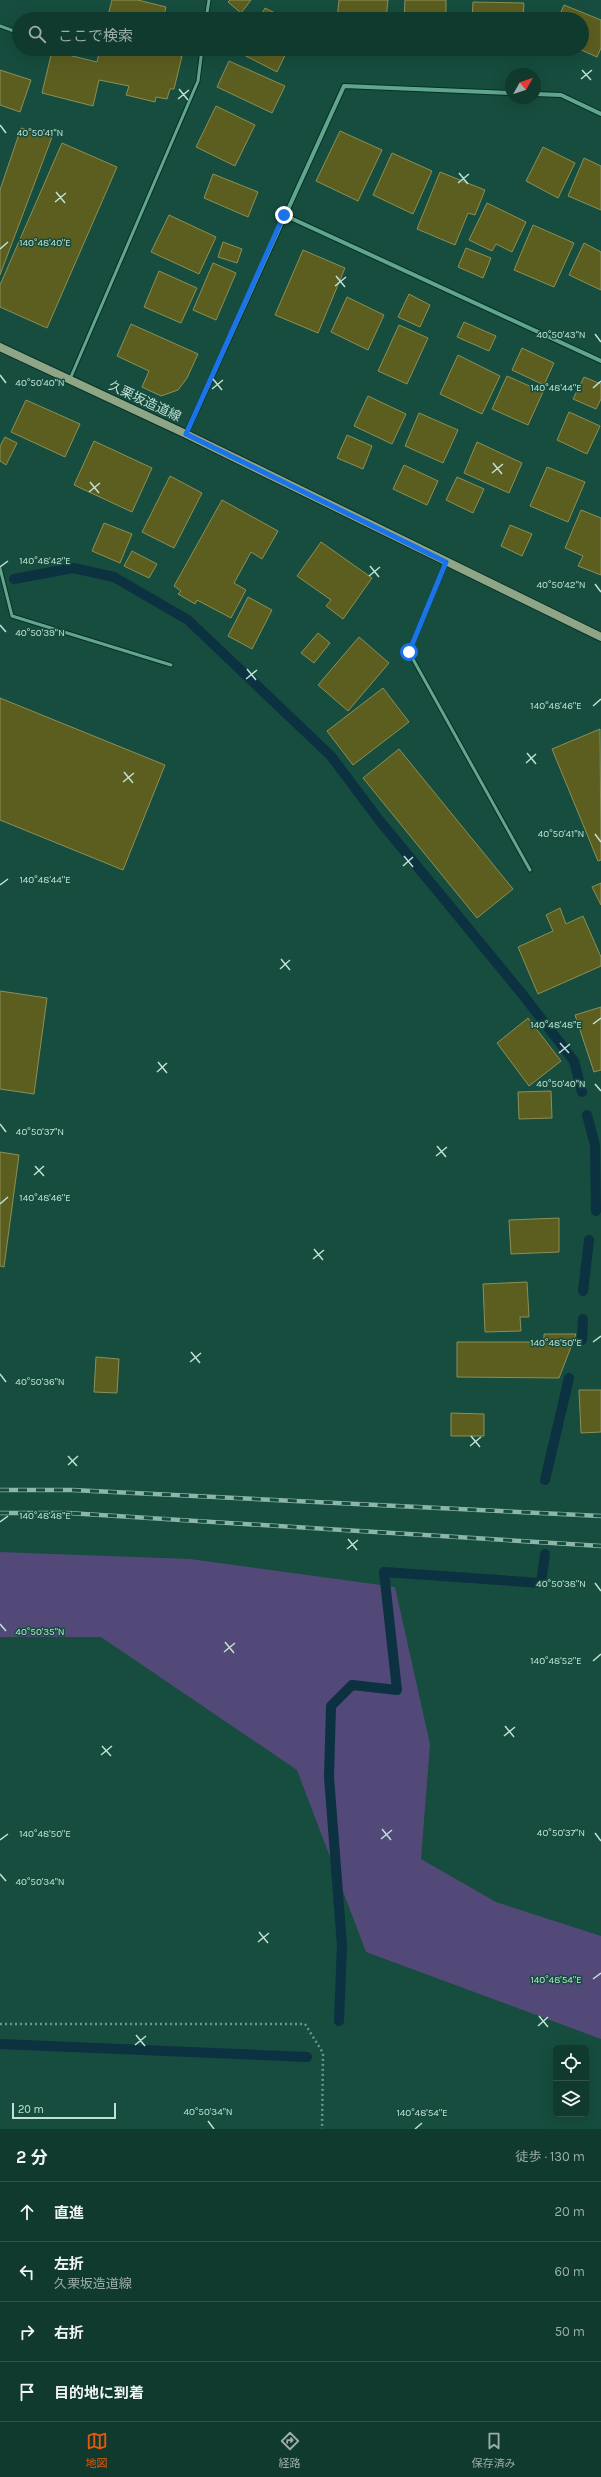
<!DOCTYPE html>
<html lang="ja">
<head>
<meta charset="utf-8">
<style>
	body { margin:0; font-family:Karla,"Noto Sans JP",sans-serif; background:#1e453a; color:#f1f3f6 }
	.controls { position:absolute; right:12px; bottom:12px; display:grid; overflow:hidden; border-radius:6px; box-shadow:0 4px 16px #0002 }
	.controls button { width:36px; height:36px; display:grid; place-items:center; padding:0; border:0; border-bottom:1px solid #30544a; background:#103a2e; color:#f1f3f6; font:20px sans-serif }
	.compass { position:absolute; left:505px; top:68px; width:36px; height:36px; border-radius:50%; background:#103a2e; box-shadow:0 4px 16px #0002; rotate:50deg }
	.scale { position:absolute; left:12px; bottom:10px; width:104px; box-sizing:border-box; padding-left:4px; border:2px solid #bfe1d5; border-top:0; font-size:11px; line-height:14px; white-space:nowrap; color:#bfe1d5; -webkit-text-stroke:3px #164d3e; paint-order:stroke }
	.stop { position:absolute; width:12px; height:12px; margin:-9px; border:3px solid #1a73e8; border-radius:50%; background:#fff }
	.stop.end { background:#1a73e8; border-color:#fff; box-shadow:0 1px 4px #0008 }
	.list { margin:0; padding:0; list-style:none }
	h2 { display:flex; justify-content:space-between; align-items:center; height:52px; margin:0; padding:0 16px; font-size:17px }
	h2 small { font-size:13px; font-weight:400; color:#9cadaa }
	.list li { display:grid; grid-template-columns:26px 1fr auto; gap:12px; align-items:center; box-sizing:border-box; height:60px; padding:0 16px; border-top:1px solid #30544a }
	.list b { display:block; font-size:15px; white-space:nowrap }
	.list p { margin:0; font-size:13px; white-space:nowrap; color:#9cadaa }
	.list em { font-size:13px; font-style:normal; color:#9cadaa }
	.icon { flex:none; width:22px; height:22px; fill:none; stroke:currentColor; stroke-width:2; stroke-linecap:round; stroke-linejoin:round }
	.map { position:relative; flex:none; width:601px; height:2129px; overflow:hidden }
	.search { position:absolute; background:#103a2e; box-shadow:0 4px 16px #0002; left:12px; right:12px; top:12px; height:44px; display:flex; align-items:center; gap:10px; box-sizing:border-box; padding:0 14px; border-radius:22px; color:#9cadaa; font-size:15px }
	.sheet { height:292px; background:#103a2e }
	nav { display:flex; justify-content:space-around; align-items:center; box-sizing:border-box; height:56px; border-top:1px solid #30544a; background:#103a2e; font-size:11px; color:#9cadaa }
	nav a { display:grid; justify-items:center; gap:2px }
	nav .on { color:#ea580c }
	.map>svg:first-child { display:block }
</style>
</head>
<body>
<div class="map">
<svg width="601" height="2129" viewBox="0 0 601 2129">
	<rect width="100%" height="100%" fill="#164d3e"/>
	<!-- green -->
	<path fill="#524979" d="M 0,1552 L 190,1559 L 395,1587 L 430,1744 L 421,1859 L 496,1902 L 601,1936 L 601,2039 L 366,1952 L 297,1770 L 101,1637 L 0,1637 Z"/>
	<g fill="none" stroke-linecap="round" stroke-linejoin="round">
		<!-- stream -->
		<path stroke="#0c3141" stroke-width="10" d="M 14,579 L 73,568 L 114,577 L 188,620 L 331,756 L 379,820 L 523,995 L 574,1061 L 582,1092
			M 587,1115 L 595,1145 L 596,1211
			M 583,1291 L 589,1240
			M 582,1340 L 583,1319
			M 545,1480 L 569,1378
			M 339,2021 L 342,1945 L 329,1777 L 331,1706 L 352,1685 L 397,1690 L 384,1572 L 541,1583 L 545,1554
			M 0,2044 L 307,2057"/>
	</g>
	<!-- building -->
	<path fill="#5c5e20" stroke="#8c8f56" d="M 112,0 L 138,0 L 166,7 L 163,19 L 107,19 Z
		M 230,0 L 251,0 L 241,13 L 228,2 Z
		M 339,0 L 388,0 L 386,19 L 337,19 Z
		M 405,0 L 446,0 L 446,19 L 404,19 Z
		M 473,2 L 524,3 L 523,19 L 472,19 Z
		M 564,5 L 601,20 L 601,48 L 597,57 L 579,49 L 582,49 L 582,19 L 558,19 Z
		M 265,8 L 287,19 L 259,19 Z
		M 100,49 L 165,49 L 164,52 L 182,56 L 174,89 L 170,89 L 167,99 L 156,97 L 155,102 L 126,95 L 129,86 L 99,80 L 93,106 L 42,93 L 52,51 L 97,62 Z
		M 245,49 L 288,49 L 277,72 L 242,54 Z
		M 472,49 L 523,49 L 523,51 Z
		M 229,61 L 285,86 L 272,113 L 217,87 Z
		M 0,70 L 31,80 L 20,112 L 0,105 Z
		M 216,106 L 255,125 L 235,166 L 196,147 Z
		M 21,128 L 52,137 L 0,275 L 0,190 Z
		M 340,131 L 382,150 L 358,201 L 316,181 Z
		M 62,143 L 117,167 L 47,328 L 0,307 L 0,285 Z
		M 543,147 L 575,163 L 558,198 L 526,181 Z
		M 392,153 L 432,171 L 413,214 L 373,195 Z
		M 584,158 L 601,166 L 601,210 L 568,196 Z
		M 440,172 L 485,190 L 475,215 L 468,213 L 455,245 L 417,229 Z
		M 213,174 L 258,192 L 248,217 L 204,198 Z
		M 487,203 L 526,222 L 512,252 L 496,244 L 492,251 L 469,240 Z
		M 169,215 L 216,237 L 199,274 L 151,252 Z
		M 533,225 L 574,243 L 554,287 L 514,270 Z
		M 223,242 L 242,249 L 237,263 L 218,257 Z
		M 584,243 L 601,252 L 601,290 L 569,275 Z
		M 466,248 L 491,258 L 483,278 L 458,267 Z
		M 303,250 L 345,268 L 318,333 L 275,315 Z
		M 213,263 L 236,273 L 216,320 L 193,310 Z
		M 159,271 L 197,288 L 181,323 L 144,307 Z
		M 409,294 L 430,305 L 420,327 L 398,317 Z
		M 347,297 L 384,315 L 368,350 L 331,332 Z
		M 464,322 L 496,336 L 489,351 L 457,337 Z
		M 131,324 L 198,354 L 187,378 L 178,390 L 161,396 L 142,387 L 149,371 L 117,356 Z
		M 399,325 L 428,338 L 407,384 L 378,371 Z
		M 522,348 L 554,363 L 544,385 L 512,370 Z
		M 458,355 L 500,376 L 482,414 L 440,394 Z
		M 507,376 L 543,392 L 528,425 L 492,409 Z
		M 584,377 L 601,384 L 601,399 L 596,409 L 573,399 Z
		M 368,396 L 406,414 L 392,444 L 354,426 Z
		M 26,400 L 80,424 L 65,457 L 11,432 Z
		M 569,412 L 600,426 L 587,454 L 557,440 Z
		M 419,413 L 458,430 L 443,463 L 405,446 Z
		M 347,435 L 372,446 L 363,469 L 337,458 Z
		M 5,437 L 17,443 L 6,465 L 0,461 L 0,446 Z
		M 94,441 L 152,468 L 132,512 L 74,485 Z
		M 477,442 L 522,463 L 509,493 L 464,473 Z
		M 404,465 L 438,481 L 427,505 L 393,489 Z
		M 547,467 L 585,482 L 568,522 L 530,506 Z
		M 170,476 L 202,493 L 174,548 L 142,532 Z
		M 457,477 L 484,489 L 473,513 L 446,500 Z
		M 222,500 L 278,531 L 262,559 L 251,552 L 234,583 L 246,590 L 231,618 L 197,600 L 195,604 L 178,594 L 181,591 L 174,586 Z
		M 581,510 L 601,518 L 601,575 L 578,566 L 583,556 L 565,548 Z
		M 104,523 L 132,534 L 120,563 L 92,551 Z
		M 510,525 L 532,534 L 522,556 L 501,546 Z
		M 321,542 L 372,578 L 343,619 L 326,606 L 331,600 L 297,576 Z
		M 132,551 L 157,564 L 149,578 L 124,566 Z
		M 248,597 L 272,610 L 252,649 L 228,636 Z
		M 318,633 L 330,643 L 314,663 L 301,653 Z
		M 359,637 L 389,663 L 348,711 L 318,685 Z
		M 383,688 L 409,722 L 353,765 L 327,731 Z
		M 0,698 L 165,765 L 123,870 L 0,820 Z
		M 600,729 L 601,860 L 598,861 L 552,749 Z
		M 399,749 L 513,889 L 477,918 L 363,778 Z
		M 601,883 L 601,905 L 592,887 Z
		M 560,908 L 566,924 L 583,916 L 601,957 L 601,966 L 538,994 L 518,947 L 553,931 L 546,915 Z
		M 0,991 L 47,998 L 34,1094 L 0,1089 Z
		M 601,1007 L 601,1070 L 594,1072 L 575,1015 Z
		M 528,1018 L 561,1061 L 529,1086 L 497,1043 Z
		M 551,1091 L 552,1118 L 519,1119 L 518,1092 Z
		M 0,1152 L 19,1155 L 4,1267 L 0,1266 Z
		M 559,1218 L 559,1252 L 511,1254 L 509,1220 Z
		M 527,1282 L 529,1317 L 520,1317 L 521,1331 L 485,1332 L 483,1284 Z
		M 544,1334 L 576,1334 L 559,1378 L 457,1377 L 457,1342 L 544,1342 Z
		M 96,1357 L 119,1359 L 117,1393 L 94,1392 Z
		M 579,1390 L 601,1390 L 601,1432 L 581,1433 Z
		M 451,1413 L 484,1414 L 484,1436 L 451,1436 Z"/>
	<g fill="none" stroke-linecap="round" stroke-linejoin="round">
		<!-- lane casing -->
		<g stroke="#093026" stroke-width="5">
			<path id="lane" d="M 206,19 L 209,0
				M 0,26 L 19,33
				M 70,379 L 198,81 L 202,49
				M 446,562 L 409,652 L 530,870
				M 0,568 L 12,616 L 171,665"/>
		</g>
		<!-- street casing -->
		<g stroke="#093026" stroke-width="6">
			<path id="street" d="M 535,94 L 561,95 L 601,114
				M 284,215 L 601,361
				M 186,434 L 344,86 L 511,93"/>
		</g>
		<!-- secondary casing -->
		<g stroke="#093026" stroke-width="10">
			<path id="secondary" d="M 0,347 L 186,434 L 601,637"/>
		</g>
		<!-- path -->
		<path stroke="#6b978a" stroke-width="2.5" stroke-dasharray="2 3" stroke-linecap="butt" d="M 0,2024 L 305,2024 L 323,2053 L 322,2129"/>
		<!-- lane -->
		<use href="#lane" stroke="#60a68f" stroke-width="3"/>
		<!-- street -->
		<use href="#street" stroke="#60a68f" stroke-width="4"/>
		<!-- secondary -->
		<use href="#secondary" stroke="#8fa686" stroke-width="8"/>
		<!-- rail casing -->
		<g stroke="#8db5a9" stroke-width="4.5">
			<path id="rail" d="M 0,1490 L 72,1490 L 601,1516
				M 0,1513 L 68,1513 L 601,1546"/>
		</g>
		<!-- rail -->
		<use href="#rail" stroke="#164d3e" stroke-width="3" stroke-dasharray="9" stroke-linecap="butt"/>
	</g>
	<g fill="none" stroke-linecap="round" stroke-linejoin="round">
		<!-- route -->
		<path stroke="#1a73e8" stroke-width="5" d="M 284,215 L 186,434 L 446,562 L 409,652"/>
	</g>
	<!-- ticks -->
	<path fill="none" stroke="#bfe1d5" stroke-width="1.5" d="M 582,70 L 591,80M 581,79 L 592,70M 179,89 L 188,100M 178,99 L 189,90M 0,125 L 6,133M 459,173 L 468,184M 458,183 L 469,174M 56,192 L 65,203M 55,202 L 66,193M 0,249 L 8,242M 336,276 L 345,287M 335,286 L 346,277M 595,334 L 601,342M 0,375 L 6,383M 213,379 L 222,390M 593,388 L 601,381M 212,389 L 223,380M 493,463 L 502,474M 492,473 L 503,464M 90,482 L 99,493M 89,492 L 100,483M 370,566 L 379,577M 0,567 L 8,561M 369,576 L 380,567M 595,584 L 601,592M 0,625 L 6,632M 247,669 L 256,680M 246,679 L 257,670M 593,706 L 601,699M 527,753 L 536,764M 526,763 L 536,754M 124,772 L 133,783M 123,782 L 134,773M 595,834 L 601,842M 404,856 L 413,867M 403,866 L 413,857M 0,885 L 8,879M 281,959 L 290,970M 280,969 L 290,960M 593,1024 L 601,1018M 560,1043 L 569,1053M 559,1053 L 570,1044M 158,1062 L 167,1073M 157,1072 L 167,1063M 595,1084 L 601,1091M 0,1124 L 6,1132M 437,1146 L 446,1157M 436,1156 L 447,1147M 35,1166 L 44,1176M 34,1175 L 44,1166M 0,1204 L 8,1197M 314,1249 L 323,1260M 313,1259 L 324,1250M 593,1342 L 601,1336M 191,1352 L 200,1363M 190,1362 L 201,1353M 0,1374 L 6,1382M 471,1436 L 480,1447M 470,1446 L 481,1437M 68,1456 L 77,1466M 68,1465 L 78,1456M 0,1522 L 8,1516M 348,1539 L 357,1550M 347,1549 L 358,1540M 595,1583 L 601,1591M 0,1624 L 6,1631M 225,1642 L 234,1653M 224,1652 L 235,1643M 593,1661 L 601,1654M 505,1726 L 514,1737M 504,1736 L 515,1727M 102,1746 L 111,1756M 101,1755 L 112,1746M 382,1829 L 391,1840M 595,1833 L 601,1841M 381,1839 L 392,1830M 0,1840 L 8,1834M 0,1874 L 6,1881M 259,1932 L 268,1943M 258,1942 L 269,1933M 593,1979 L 601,1973M 539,2016 L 548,2027M 538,2026 L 548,2017M 136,2035 L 145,2046M 135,2045 L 146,2036M 208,2121 L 214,2129M 415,2129 L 422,2123"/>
	<g text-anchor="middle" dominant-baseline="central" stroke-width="3" stroke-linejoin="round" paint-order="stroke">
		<!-- street labels -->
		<g font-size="13" fill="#bfe1d5" stroke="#164d3e">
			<text transform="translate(145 401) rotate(25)">久栗坂造道線</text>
		</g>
	</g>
	<g font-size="10" text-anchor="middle" fill="#bfe1d5" stroke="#164d3e" stroke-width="3" stroke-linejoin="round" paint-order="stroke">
		<text x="40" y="136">40°50'41"N</text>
		<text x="45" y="246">140°48'40"E</text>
		<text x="561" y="338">40°50'43"N</text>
		<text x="40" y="386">40°50'40"N</text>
		<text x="556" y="391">140°48'44"E</text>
		<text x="45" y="564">140°48'42"E</text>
		<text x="561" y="588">40°50'42"N</text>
		<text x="40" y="636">40°50'39"N</text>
		<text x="556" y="709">140°48'46"E</text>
		<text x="561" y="837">40°50'41"N</text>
		<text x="45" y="883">140°48'44"E</text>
		<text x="556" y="1028">140°48'48"E</text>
		<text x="561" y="1087">40°50'40"N</text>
		<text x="40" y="1135">40°50'37"N</text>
		<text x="45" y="1201">140°48'46"E</text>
		<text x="556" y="1346">140°48'50"E</text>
		<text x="40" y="1385">40°50'36"N</text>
		<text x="45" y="1519">140°48'48"E</text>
		<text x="561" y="1587">40°50'38"N</text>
		<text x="40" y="1635">40°50'35"N</text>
		<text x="556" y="1664">140°48'52"E</text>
		<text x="561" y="1836">40°50'37"N</text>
		<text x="45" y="1837">140°48'50"E</text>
		<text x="40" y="1885">40°50'34"N</text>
		<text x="556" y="1983">140°48'54"E</text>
		<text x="208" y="2115">40°50'34"N</text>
		<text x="422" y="2116">140°48'54"E</text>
	</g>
</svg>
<div class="controls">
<button><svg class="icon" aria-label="locate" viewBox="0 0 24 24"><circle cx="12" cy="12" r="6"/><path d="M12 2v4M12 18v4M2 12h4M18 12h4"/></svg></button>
<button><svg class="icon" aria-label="layers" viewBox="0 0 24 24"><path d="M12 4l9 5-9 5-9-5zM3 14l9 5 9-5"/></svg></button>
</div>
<svg class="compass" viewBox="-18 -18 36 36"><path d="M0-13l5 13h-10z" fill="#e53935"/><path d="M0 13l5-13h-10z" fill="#9cadaa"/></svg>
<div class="scale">20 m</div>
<div class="stop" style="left:409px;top:652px"></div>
<div class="stop end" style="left:284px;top:215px"></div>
<div class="search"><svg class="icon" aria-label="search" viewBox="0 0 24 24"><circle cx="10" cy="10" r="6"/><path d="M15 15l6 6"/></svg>ここで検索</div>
</div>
<section class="sheet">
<h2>2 分<small>徒歩 · 130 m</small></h2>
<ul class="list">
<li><svg class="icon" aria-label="ahead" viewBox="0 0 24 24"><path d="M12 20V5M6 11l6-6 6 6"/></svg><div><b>直進</b></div><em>20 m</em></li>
<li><svg class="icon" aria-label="left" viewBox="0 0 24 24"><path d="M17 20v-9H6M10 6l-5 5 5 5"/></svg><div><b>左折</b><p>久栗坂造道線</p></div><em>60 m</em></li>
<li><svg class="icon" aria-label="right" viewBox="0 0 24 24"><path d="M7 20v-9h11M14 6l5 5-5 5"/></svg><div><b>右折</b></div><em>50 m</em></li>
<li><svg class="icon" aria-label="arrive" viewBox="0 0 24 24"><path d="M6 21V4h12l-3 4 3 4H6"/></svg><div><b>目的地に到着</b></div></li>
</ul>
</section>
<nav>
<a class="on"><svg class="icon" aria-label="map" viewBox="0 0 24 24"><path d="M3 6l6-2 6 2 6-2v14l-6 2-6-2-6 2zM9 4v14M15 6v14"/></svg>地図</a>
<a><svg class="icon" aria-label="directions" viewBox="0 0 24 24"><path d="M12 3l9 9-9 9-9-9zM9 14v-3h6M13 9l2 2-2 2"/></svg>経路</a>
<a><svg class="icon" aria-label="saved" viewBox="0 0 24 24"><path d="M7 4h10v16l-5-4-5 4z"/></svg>保存済み</a>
</nav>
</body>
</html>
